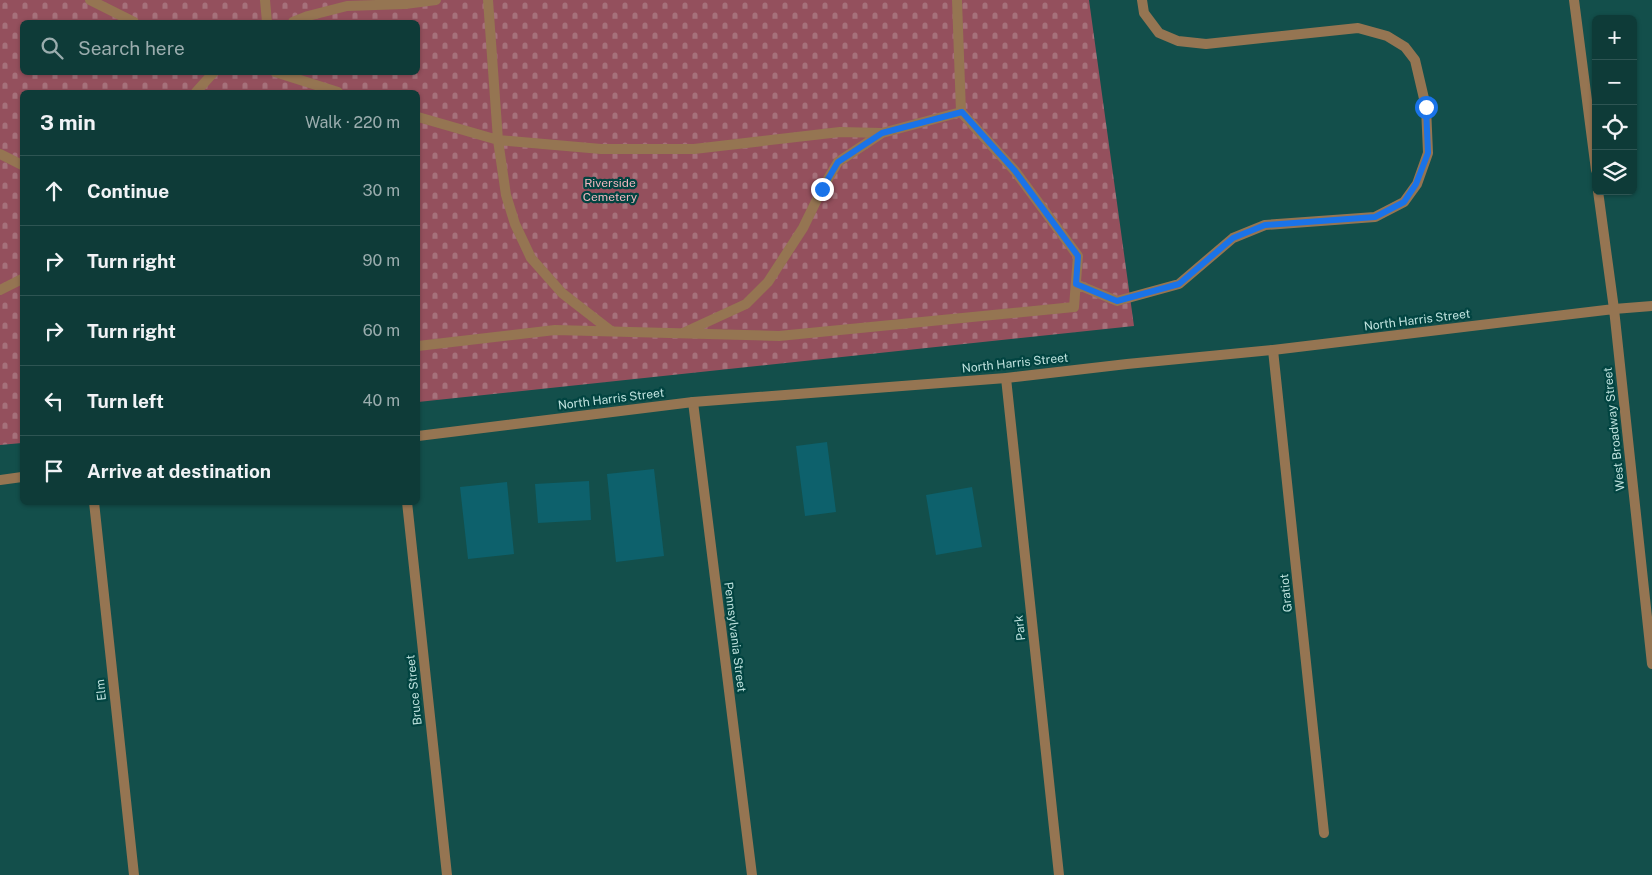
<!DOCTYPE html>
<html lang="en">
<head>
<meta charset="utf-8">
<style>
	body { margin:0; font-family:"Public Sans",sans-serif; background:#1c4643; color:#f1f3f6 }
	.controls { position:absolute; right:15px; top:15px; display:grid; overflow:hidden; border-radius:8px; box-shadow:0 1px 4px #0004 }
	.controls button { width:45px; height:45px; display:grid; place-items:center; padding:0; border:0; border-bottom:1px solid #2e5553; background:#0e3b38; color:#f1f3f6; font:25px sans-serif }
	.stop { position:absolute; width:15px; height:15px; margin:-11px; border:4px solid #1a73e8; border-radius:50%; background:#fff }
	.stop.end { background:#1a73e8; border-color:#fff; box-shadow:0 1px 5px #0008 }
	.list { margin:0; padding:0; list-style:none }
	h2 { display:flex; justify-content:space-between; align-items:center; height:65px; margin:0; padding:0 20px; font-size:21px }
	h2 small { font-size:16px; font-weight:400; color:#9badae }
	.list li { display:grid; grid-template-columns:32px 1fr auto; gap:15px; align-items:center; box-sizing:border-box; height:70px; padding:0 20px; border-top:1px solid #2e5553 }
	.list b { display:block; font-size:19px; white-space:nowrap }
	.list em { font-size:16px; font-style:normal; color:#9badae }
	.icon { flex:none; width:28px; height:28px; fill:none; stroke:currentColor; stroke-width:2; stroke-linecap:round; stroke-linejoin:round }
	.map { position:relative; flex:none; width:1652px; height:875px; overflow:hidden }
	.search { position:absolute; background:#0e3b38; box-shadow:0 1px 4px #0004; left:20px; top:20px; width:400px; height:55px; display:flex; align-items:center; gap:12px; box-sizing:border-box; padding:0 18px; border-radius:8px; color:#9badae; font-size:19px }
	.panel { position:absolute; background:#0e3b38; box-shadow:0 1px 4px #0004; left:20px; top:90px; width:400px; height:415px; border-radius:8px }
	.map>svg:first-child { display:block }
</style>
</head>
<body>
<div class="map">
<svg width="1652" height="875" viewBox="0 0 1652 875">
	<defs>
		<pattern id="cemetery-stones" width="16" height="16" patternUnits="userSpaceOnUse" patternTransform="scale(1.25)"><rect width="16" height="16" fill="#94505d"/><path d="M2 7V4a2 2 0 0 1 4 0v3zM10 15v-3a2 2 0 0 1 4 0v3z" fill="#a6717b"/></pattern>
	</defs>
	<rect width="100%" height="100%" fill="#134f4b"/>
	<!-- cemetery -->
	<path fill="url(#cemetery-stones)" fill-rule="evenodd" d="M 0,0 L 1089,0 L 1134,326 L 418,402 L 418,92 L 22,92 L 22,443 L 0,445 ZM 22,22 L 418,22 L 418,72 L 22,72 Z"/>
	<!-- building -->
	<path fill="#0d616c" d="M 827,442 L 836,512 L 805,516 L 796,446 Z
		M 654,469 L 664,556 L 616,562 L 607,474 Z
		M 589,481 L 591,520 L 538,523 L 535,484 Z
		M 507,482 L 514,554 L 468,559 L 460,487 Z
		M 972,487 L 982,547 L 936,555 L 926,495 Z"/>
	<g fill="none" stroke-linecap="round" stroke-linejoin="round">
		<!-- service -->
		<path stroke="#957552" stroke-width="10" d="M 90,0 L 134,22
			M 265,0 L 267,22
			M 293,22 L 308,16 L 347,6 L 405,4 L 436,0
			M 275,72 L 338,92
			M 196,92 L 214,72
			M 418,117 L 498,140 L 488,0
			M 0,154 L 22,165
			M 1076,284 L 1117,301 L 1179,284 L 1233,238 L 1265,225 L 1375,217 L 1404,202 L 1417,184 L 1428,153 L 1426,107 L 1415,60 L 1405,47 L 1387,36 L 1358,28 L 1206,44 L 1178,41 L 1159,33 L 1144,13 L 1142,0
			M 0,290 L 22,279
			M 611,331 L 562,293 L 531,258 L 515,224 L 506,195 L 498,140 L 601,149 L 694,149 L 840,132 L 882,133
			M 683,333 L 746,304 L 768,282 L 803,228 L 822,189 L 838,162 L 882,133 L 961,112
			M 418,346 L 555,330 L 779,336 L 1074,307 L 1078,256 L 1015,171 L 961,112 L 957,0"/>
		<!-- minor -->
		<path stroke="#957552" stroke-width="10" d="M 1614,309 L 1652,306
			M 1273,350 L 1324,833
			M 1006,378 L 1059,875
			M 693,402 L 752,875
			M 94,502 L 134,875
			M 407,502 L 447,875"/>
		<!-- tertiary -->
		<path stroke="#957552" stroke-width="10" d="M 1574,0 L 1596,170
			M 1598,191 L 1614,309 L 1652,664
			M 418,436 L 693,402 L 1006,378 L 1127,364 L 1273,350 L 1614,309
			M 0,480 L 22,477"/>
	</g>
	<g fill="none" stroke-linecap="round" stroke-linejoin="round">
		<!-- route -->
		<path stroke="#1a73e8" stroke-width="6" d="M 822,189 L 838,162 L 882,133 L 962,112 L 1015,171 L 1078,256 L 1076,284 L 1117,301 L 1179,284 L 1233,238 L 1265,225 L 1375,217 L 1404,202 L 1416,184 L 1428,153 L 1426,107"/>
	</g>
	<g text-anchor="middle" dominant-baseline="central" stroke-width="4.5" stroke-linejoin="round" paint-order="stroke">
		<!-- park labels -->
		<g font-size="12" fill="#f0b6be" stroke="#024441">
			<text x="610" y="183">Riverside<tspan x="610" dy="14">Cemetery</tspan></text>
		</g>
		<!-- street labels -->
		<g font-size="12" fill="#bfe2de" stroke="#024441">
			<text transform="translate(1417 320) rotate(-7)">North Harris Street</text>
			<text transform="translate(1015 363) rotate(-6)">North Harris Street</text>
			<text transform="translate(611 399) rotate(-7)">North Harris Street</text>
			<text transform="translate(1614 429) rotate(-96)">West Broadway Street</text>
			<text transform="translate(1286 593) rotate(-96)">Gratiot</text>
			<text transform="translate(1020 628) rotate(-96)">Park</text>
			<text transform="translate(735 637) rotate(83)">Pennsylvania Street</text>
			<text transform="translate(101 690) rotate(-96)">Elm</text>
			<text transform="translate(414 690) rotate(-96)">Bruce Street</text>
		</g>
	</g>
</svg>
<div class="controls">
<button>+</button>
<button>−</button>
<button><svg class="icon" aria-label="locate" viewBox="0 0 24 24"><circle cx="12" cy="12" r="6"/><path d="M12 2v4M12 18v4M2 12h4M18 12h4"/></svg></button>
<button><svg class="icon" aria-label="layers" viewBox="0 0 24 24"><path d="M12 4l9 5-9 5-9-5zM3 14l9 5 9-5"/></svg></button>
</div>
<div class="stop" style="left:1426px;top:107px"></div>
<div class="stop end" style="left:822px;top:189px"></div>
<div class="search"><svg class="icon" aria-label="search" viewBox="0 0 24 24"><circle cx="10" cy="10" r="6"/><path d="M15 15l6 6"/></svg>Search here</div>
<section class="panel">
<h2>3 min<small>Walk · 220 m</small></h2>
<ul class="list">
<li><svg class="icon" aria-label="ahead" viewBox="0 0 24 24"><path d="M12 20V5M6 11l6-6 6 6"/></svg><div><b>Continue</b></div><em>30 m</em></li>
<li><svg class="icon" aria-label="right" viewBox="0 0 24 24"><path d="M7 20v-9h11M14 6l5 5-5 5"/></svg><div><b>Turn right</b></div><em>90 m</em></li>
<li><svg class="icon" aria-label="right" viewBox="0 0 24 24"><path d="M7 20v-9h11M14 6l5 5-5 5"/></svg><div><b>Turn right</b></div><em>60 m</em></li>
<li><svg class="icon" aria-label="left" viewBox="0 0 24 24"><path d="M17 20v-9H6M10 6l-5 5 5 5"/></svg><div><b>Turn left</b></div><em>40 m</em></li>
<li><svg class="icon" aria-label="arrive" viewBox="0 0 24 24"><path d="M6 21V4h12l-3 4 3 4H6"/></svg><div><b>Arrive at destination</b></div></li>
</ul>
</section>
</div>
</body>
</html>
